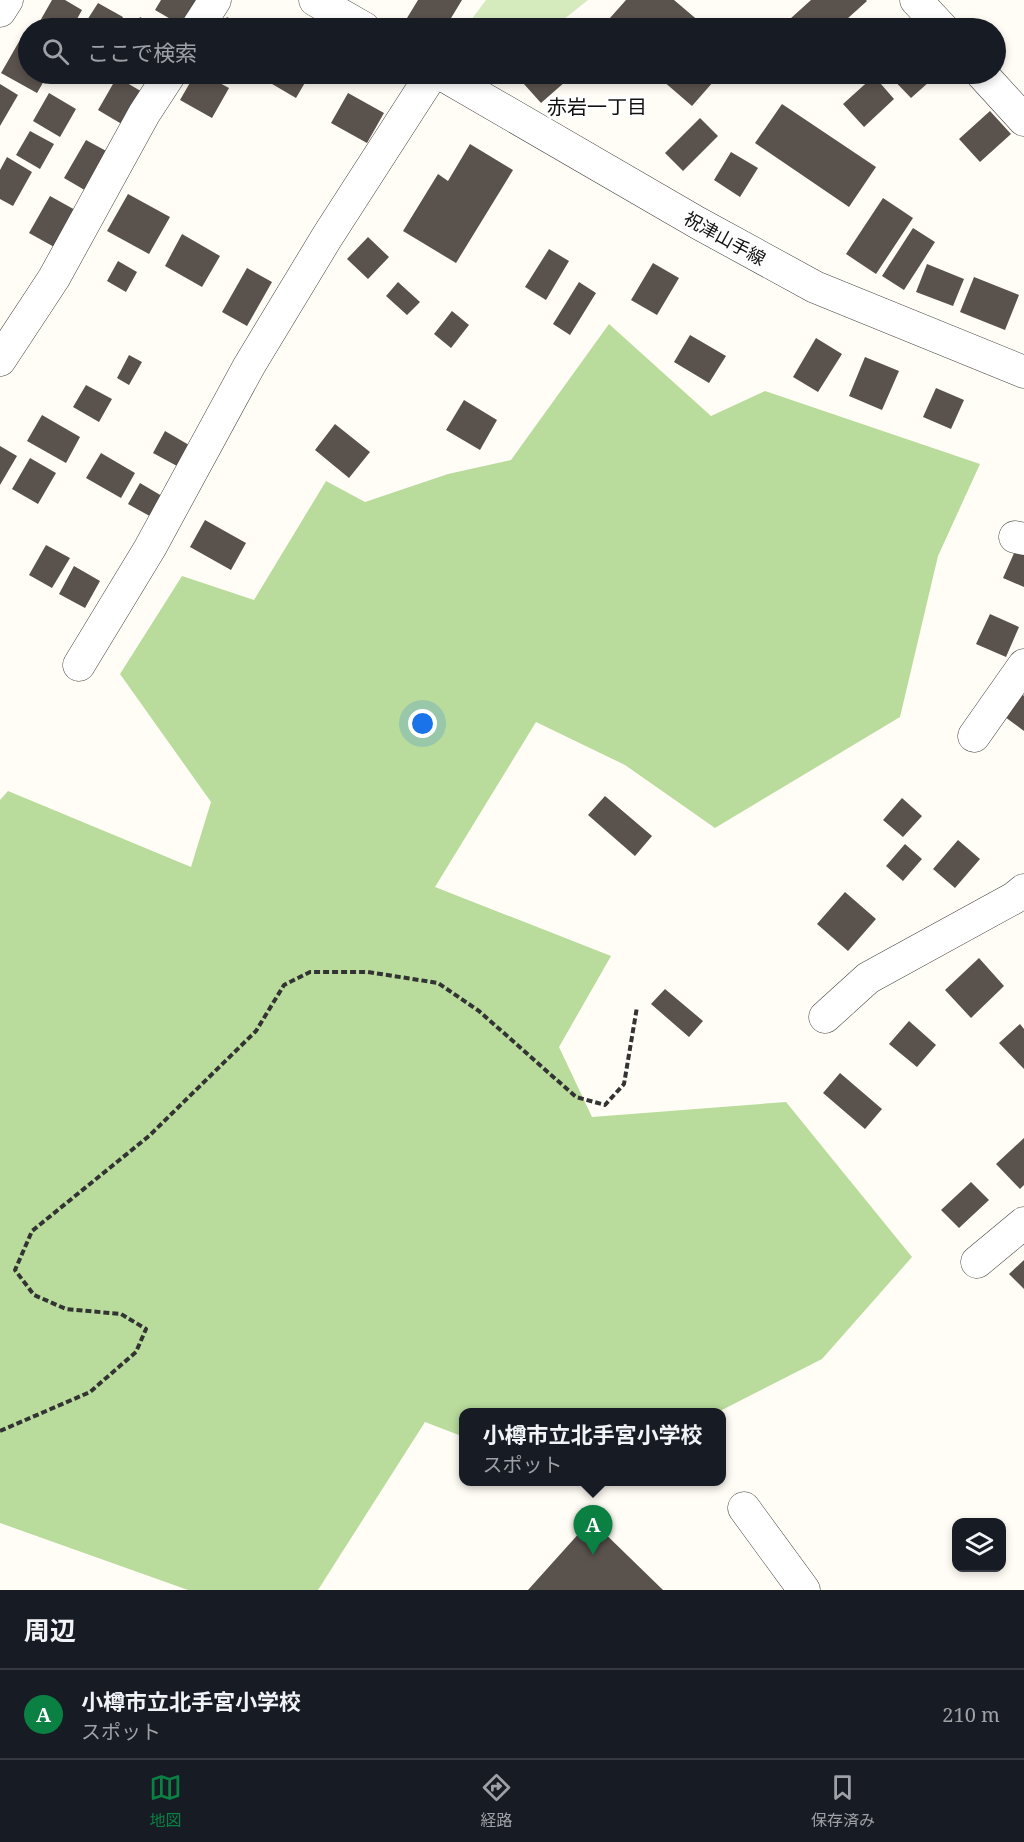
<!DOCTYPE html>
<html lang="ja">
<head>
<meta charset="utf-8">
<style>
	body { margin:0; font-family:"Noto Serif","Noto Sans JP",serif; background:#242831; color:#f1f3f6 }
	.controls { position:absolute; right:18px; bottom:18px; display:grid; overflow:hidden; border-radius:12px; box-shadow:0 3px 9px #0003 }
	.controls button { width:54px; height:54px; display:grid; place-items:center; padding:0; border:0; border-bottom:2px solid #363941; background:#171b24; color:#f1f3f6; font:30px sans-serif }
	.you { position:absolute; left:423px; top:724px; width:21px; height:21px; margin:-15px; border:4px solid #fff; border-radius:50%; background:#1a73e8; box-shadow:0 0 0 9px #1a73e833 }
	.badge { display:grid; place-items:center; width:39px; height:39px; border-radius:50%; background:#0b8043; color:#fff; font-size:20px; font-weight:700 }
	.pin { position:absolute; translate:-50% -50px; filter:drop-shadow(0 2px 3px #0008) }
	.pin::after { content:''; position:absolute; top:32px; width:21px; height:18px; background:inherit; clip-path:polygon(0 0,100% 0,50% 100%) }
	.popup { position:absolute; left:459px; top:1408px; width:267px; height:78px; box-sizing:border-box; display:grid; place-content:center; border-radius:12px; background:#171b24; filter:drop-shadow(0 2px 4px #0005); font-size:20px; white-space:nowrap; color:#9ea1a6 }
	.popup b { font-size:22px; color:#f1f3f6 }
	.popup::after { content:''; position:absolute; left:50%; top:100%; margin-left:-12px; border:12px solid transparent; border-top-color:#171b24 }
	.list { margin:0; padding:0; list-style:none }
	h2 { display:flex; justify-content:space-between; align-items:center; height:78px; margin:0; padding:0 24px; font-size:26px }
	h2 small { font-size:20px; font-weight:400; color:#9ea1a6 }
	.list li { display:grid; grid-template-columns:39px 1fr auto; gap:18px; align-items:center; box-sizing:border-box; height:90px; padding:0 24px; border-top:2px solid #363941 }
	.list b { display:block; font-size:22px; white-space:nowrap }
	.list p { margin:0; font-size:20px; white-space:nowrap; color:#9ea1a6 }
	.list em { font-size:20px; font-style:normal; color:#9ea1a6 }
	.icon { flex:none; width:33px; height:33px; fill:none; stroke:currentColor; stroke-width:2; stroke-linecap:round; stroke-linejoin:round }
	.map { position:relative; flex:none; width:1024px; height:1590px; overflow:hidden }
	.search { position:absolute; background:#171b24; box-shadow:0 3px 9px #0003; left:18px; right:18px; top:18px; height:66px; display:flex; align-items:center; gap:15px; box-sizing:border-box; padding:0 21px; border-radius:33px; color:#9ea1a6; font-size:22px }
	.sheet { height:168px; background:#171b24 }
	nav { display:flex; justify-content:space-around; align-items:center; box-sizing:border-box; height:84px; border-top:2px solid #363941; background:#171b24; font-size:16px; color:#9ea1a6 }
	nav a { display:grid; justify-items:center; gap:3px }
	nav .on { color:#0b8043 }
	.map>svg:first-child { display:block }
</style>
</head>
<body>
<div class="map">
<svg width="1024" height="1590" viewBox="0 0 1024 1590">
	<rect width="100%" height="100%" fill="#fffdf5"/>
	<!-- green -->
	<path fill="#d5ebbd" d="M 486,0 L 588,0 L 553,28 L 465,28 Z"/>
	<!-- forest -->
	<path fill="#b9dc9c" d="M 609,324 L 711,416 L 765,391 L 980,464 L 938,556 L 900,717 L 715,828 L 625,765 L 536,722 L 435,887 L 611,956 L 559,1047 L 592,1117 L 786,1102 L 912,1257 L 822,1359 L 718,1412 L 464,1412 L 464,1437 L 425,1422 L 318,1590 L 188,1590 L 0,1523 L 0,800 L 8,791 L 191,867 L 211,802 L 120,674 L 182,576 L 254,600 L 326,481 L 365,502 L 448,474 L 511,460 Z"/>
	<!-- building -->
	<path fill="#5a524d" d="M 52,0 L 65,0 L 82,10 L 72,28 L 36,28 Z
		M 161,0 L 202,0 L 186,28 L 155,10 Z
		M 418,0 L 462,0 L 445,28 L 413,28 L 404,23 Z
		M 626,0 L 674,0 L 707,28 L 603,28 L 602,27 Z
		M 811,0 L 866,0 L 867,1 L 837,28 L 780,28 Z
		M 98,3 L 123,17 L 117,28 L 82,28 Z
		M 140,17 L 160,28 L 134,28 Z
		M 227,17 L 246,28 L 220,28 Z
		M 24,33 L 28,35 L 28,74 L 48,74 L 37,93 L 1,73 Z
		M 195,74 L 203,74 L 229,88 L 212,118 L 180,100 Z
		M 271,74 L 310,74 L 296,98 L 267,81 Z
		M 515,74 L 574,74 L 541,103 Z
		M 655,74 L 720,74 L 692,106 Z
		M 888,74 L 938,74 L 911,98 Z
		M 874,76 L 894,99 L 864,127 L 843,104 Z
		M 117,77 L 144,93 L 125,126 L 98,110 Z
		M 0,84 L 18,95 L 0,126 Z
		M 49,93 L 76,109 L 60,137 L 33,121 Z
		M 348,93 L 384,113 L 367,143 L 331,123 Z
		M 782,104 L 876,167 L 849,207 L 755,143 Z
		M 990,111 L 1011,134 L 980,162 L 959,139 Z
		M 700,118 L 718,136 L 683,171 L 665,153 Z
		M 30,131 L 54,144 L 40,169 L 16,155 Z
		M 86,140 L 110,153 L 88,192 L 64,178 Z
		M 470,144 L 513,170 L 456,263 L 403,231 L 438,174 L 448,181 Z
		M 731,152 L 758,168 L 740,197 L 714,180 Z
		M 7,157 L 32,172 L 13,206 L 0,199 L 0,170 Z
		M 128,194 L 170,217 L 149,254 L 107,231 Z
		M 50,196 L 77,211 L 56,248 L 29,233 Z
		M 883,198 L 913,218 L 876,274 L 846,254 Z
		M 913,228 L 935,242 L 904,290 L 882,276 Z
		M 182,234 L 220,256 L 202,287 L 165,266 Z
		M 368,237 L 389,257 L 368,279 L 347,259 Z
		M 549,249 L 569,261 L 546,300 L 525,287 Z
		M 118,261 L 137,272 L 126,292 L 107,281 Z
		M 653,263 L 679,278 L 657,315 L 631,300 Z
		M 927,264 L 964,279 L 953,306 L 916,292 Z
		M 247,268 L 272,282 L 247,326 L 222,312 Z
		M 974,277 L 1019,295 L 1005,330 L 960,312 Z
		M 398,282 L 420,302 L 407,315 L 386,296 Z
		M 579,282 L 596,293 L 570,335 L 553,324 Z
		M 452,311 L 469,325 L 451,348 L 434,334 Z
		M 690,335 L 726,356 L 709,383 L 674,362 Z
		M 816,338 L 842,354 L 818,392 L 793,377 Z
		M 129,355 L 142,362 L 129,385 L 117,378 Z
		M 865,357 L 899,371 L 882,410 L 849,396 Z
		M 86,385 L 112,399 L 99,422 L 73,407 Z
		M 936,388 L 964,400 L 951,429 L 923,417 Z
		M 464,400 L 497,420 L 480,450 L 446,430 Z
		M 42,415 L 80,437 L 66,463 L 27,441 Z
		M 335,424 L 370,452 L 349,478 L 315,450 Z
		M 165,431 L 189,445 L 177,466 L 153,453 Z
		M 0,446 L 17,456 L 0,485 Z
		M 101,453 L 135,473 L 121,498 L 86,478 Z
		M 30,458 L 56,473 L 38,504 L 12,489 Z
		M 140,483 L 167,499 L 155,519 L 128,504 Z
		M 205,520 L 246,543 L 231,570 L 190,547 Z
		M 46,545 L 70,558 L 52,588 L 29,575 Z
		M 1015,551 L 1024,555 L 1024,587 L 1003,578 Z
		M 74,566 L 100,581 L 85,608 L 59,594 Z
		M 990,614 L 1019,627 L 1006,657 L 976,644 Z
		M 1022,694 L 1024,696 L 1024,731 L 1005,717 Z
		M 605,796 L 652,836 L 635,856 L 588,815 Z
		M 902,798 L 922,816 L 903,837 L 883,820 Z
		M 958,840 L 980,859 L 955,888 L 933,869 Z
		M 905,844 L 922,859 L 903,881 L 886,866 Z
		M 845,892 L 876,919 L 848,951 L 817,924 Z
		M 979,958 L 1004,986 L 971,1018 L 945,990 Z
		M 665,989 L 703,1021 L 689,1037 L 651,1004 Z
		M 909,1021 L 936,1045 L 917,1067 L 889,1044 Z
		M 1020,1024 L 1024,1029 L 1024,1069 L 999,1043 Z
		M 840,1073 L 882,1109 L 865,1129 L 823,1093 Z
		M 1024,1138 L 1024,1185 L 1020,1189 L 996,1164 Z
		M 971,1182 L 989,1200 L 959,1228 L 941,1210 Z
		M 1024,1260 L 1024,1289 L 1009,1274 Z
		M 591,1520 L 663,1590 L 528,1590 Z"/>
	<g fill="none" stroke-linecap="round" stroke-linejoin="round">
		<!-- minor casing -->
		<g stroke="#444" stroke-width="33">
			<path id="minor" d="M 315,0 L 364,28
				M 916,0 L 942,28
				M 0,11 L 7,0
				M 197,28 L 215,0
				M 441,74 L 698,223 L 815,287 L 1024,372
				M 982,74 L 1024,120
				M 0,360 L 54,278 L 144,114 L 170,74
				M 1015,537 L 1024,539
				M 79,665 L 150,548 L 249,366 L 327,237 L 432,74
				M 974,736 L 1024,665
				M 825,1017 L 868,978 L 1014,898 L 1024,890
				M 977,1262 L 1024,1223
				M 744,1508 L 804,1590"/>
		</g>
		<!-- path -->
		<path stroke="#333" stroke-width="4" stroke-dasharray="6 3" stroke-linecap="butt" d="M 0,1431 L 90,1392 L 136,1352 L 146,1329 L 121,1314 L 66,1309 L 34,1295 L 15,1270 L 32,1231 L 149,1136 L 256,1031 L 284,985 L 310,972 L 368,972 L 438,983 L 479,1011 L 576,1097 L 605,1105 L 624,1084 L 637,1007"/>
		<!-- minor -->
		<use href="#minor" stroke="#fff" stroke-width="32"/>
	</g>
	<g text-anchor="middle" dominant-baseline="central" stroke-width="6" stroke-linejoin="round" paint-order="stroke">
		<!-- street labels -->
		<g font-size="18" fill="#111" stroke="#fff">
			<text transform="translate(725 238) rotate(29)">祝津山手線</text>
		</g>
		<!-- neighbourhood labels -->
		<g font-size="20" fill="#111" stroke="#fff">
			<text x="597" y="106">赤岩一丁目</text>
		</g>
	</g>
</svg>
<div class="controls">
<button><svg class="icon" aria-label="layers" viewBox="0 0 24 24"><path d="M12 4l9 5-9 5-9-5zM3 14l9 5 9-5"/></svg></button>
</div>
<div class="you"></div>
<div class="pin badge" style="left:593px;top:1555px">A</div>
<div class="popup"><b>小樽市立北手宮小学校</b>スポット</div>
<div class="search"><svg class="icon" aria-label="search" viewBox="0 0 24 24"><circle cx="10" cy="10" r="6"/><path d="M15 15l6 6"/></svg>ここで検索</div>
</div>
<section class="sheet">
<h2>周辺<small></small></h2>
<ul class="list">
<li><span class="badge">A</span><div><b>小樽市立北手宮小学校</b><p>スポット</p></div><em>210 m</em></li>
</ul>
</section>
<nav>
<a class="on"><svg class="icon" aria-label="map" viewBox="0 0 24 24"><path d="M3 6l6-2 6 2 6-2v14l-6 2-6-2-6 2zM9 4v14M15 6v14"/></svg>地図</a>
<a><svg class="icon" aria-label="directions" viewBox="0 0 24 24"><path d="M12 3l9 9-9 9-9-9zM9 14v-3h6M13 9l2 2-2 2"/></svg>経路</a>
<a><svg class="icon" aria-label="saved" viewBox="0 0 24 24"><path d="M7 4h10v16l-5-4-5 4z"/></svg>保存済み</a>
</nav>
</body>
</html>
